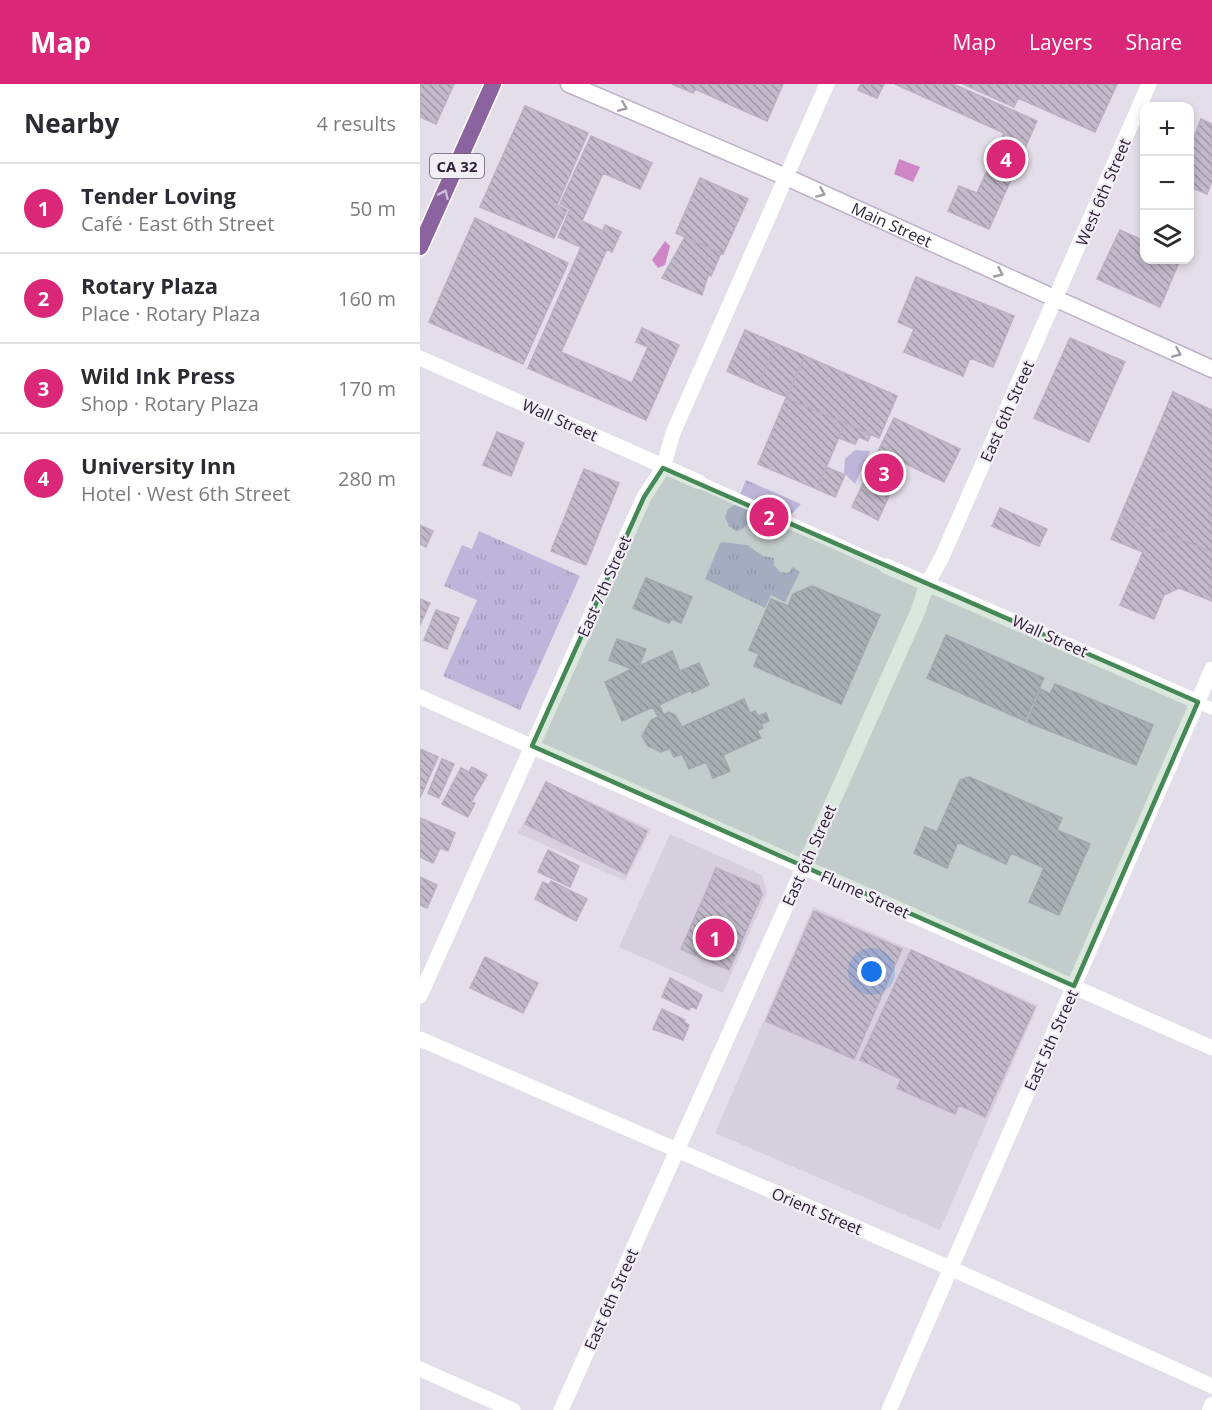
<!DOCTYPE html>
<html lang="en">
<head>
<meta charset="utf-8">
<style>
	body { margin:0; font-family:"Open Sans",sans-serif; background:#f2f2f3; color:#2b2b33 }
	.controls { position:absolute; right:18px; top:18px; display:grid; overflow:hidden; border-radius:12px; box-shadow:0 3px 9px #0003 }
	.controls button { width:54px; height:54px; display:grid; place-items:center; padding:0; border:0; border-bottom:2px solid #e1e1e2; background:#fff; color:#2b2b33; font:30px sans-serif }
	.you { position:absolute; left:452px; top:888px; width:21px; height:21px; margin:-15px; border:4px solid #fff; border-radius:50%; background:#1a73e8; box-shadow:0 0 0 9px #1a73e833 }
	.badge { display:grid; place-items:center; width:39px; height:39px; border-radius:50%; background:#db2777; color:#fff; font-size:20px; font-weight:700 }
	.pin { position:absolute; translate:-50% -50%; border:3px solid #fff; box-shadow:0 2px 6px #0006 }
	.list { margin:0; padding:0; list-style:none }
	h2 { display:flex; justify-content:space-between; align-items:center; height:78px; margin:0; padding:0 24px; font-size:26px }
	h2 small { font-size:20px; font-weight:400; color:#7c7c81 }
	.list li { display:grid; grid-template-columns:39px 1fr auto; gap:18px; align-items:center; box-sizing:border-box; height:90px; padding:0 24px; border-top:2px solid #e1e1e2 }
	.list b { display:block; font-size:22px; white-space:nowrap }
	.list p { margin:0; font-size:20px; white-space:nowrap; color:#7c7c81 }
	.list em { font-size:20px; font-style:normal; color:#7c7c81 }
	.icon { flex:none; width:33px; height:33px; fill:none; stroke:currentColor; stroke-width:2; stroke-linecap:round; stroke-linejoin:round }
	.map { position:relative; flex:none; width:792px; height:1326px; overflow:hidden }
	header { display:flex; align-items:center; gap:36px; box-sizing:border-box; height:84px; padding:0 30px; background:#db2777; color:#fff }
	header strong { font-size:28px }
	nav { display:flex; gap:33px; margin-inline-start:auto; font-size:21px }
	main { display:flex }
	aside { flex:1; background:#fff }
	.map>svg:first-child { display:block }
</style>
</head>
<body>
<header>
<strong>Map</strong>
<nav><a>Map</a><a>Layers</a><a>Share</a></nav>
</header>
<main>
<aside>
<h2>Nearby<small>4 results</small></h2>
<ul class="list">
<li><span class="badge">1</span><div><b>Tender Loving</b><p>Café · East 6th Street</p></div><em>50 m</em></li>
<li><span class="badge">2</span><div><b>Rotary Plaza</b><p>Place · Rotary Plaza</p></div><em>160 m</em></li>
<li><span class="badge">3</span><div><b>Wild Ink Press</b><p>Shop · Rotary Plaza</p></div><em>170 m</em></li>
<li><span class="badge">4</span><div><b>University Inn</b><p>Hotel · West 6th Street</p></div><em>280 m</em></li>
</ul>
</aside>
<div class="map">
<svg width="792" height="1326" viewBox="0 0 792 1326">
	<defs>
		<pattern id="grass-tufts" width="24" height="20" patternUnits="userSpaceOnUse" patternTransform="scale(1.5)"><rect width="24" height="20" fill="#beb6da"/><path d="M3 7l-1-3M5 7V3M7 7l1-3M15 17l-1-3M17 17v-4M19 17l1-3" fill="none" stroke="#a49cbc"/></pattern>
		<pattern id="building-back-hatch" width="6" height="6" patternUnits="userSpaceOnUse" patternTransform="scale(1.5)"><rect width="6" height="6" fill="#c2baca"/><path d="M-1 5l2 2M0 0l6 6M5-1l2 2" fill="none" stroke="#9e97a5"/></pattern>
	</defs>
	<rect width="100%" height="100%" fill="#e3dee9"/>
	<!-- built -->
	<path fill="#d6cfdd" d="M 126,698 L 231,745 L 205,797 L 98,749 Z
		M 250,750 L 342,791 L 347,809 L 303,909 L 199,863 Z
		M 393,823 L 618,921 L 520,1146 L 295,1049 Z"/>
	<!-- grass -->
	<path fill="url(#grass-tufts)" d="M 326,396 L 381,420 L 368,434 C 358,433 342,428 333,435 C 326,441 325,445 316,447 L 309,442 L 305,433 L 308,425 L 316,420 Z
		M 59,447 L 160,492 L 100,626 L 23,592 L 57,516 L 24,502 L 42,461 L 52,465 Z
		M 303,458 L 327,461 L 343,472 L 354,474 L 354,481 L 360,488 L 368,489 L 373,483 L 380,488 L 365,518 L 351,511 L 345,524 L 285,495 L 300,459 Z"/>
	<!-- pitch -->
	<path fill="#beb6da" d="M 435,366 L 450,367 L 435,400 L 424,389 L 425,375 Z"/>
	<!-- water -->
	<path fill="#ce86c7" d="M 479,75 L 500,83 L 493,98 L 474,90 Z
		M 245,157 L 250,162 L 245,181 L 238,184 L 232,176 Z"/>
	<!-- building -->
	<path fill="url(#building-back-hatch)" stroke="#bab0c2" stroke-width="1.5" d="M 0,0 L 34,0 L 16,40 L 0,33 Z
		M 252,0 L 363,0 L 347,37 L 275,5 L 273,9 Z
		M 441,0 L 464,0 L 457,14 L 438,6 Z
		M 475,0 L 533,0 L 617,37 L 569,145 L 528,127 L 539,102 L 557,109 L 584,49 Z
		M 543,0 L 697,0 L 675,48 L 598,14 L 594,23 Z
		M 105,22 L 168,49 L 137,121 L 147,126 L 134,154 L 60,123 Z
		M 781,35 L 792,40 L 792,97 L 787,110 L 770,103 L 770,64 Z
		M 171,52 L 232,79 L 220,105 L 183,89 L 162,137 L 183,147 L 185,141 L 201,148 L 192,168 L 187,165 L 141,268 L 212,299 L 228,263 L 216,258 L 222,244 L 259,261 L 226,336 L 108,284 L 161,163 L 138,153 L 150,125 L 140,120 Z
		M 280,94 L 328,115 L 303,170 L 256,149 Z
		M 55,134 L 148,179 L 103,280 L 9,238 Z
		M 700,146 L 724,157 L 724,176 L 760,176 L 740,223 L 677,195 Z
		M 265,153 L 301,169 L 291,192 L 288,191 L 282,211 L 242,194 Z
		M 496,193 L 594,232 L 573,283 L 550,274 L 543,292 L 484,268 L 494,245 L 478,238 Z
		M 325,246 L 357,260 L 338,301 L 307,287 Z
		M 650,254 L 705,278 L 669,358 L 614,334 Z
		M 357,260 L 385,272 L 367,313 L 338,301 Z
		M 385,272 L 477,312 L 459,354 L 366,314 Z
		M 753,308 L 792,326 L 792,468 L 701,431 Z
		M 366,314 L 425,339 L 397,405 L 338,380 Z
		M 474,334 L 540,365 L 524,398 L 484,379 L 458,436 L 432,423 Z
		M 425,339 L 451,350 L 448,357 L 439,353 L 435,360 L 419,354 Z
		M 77,348 L 104,359 L 91,392 L 63,381 Z
		M 406,383 L 425,391 L 415,413 L 397,405 Z
		M 164,385 L 199,399 L 166,481 L 131,467 Z
		M 580,424 L 627,445 L 619,462 L 572,442 Z
		M 701,431 L 792,468 L 792,517 L 759,504 L 744,511 L 734,535 L 700,521 L 723,468 L 691,455 Z
		M 0,441 L 13,447 L 6,463 L 0,460 Z
		M 226,494 L 272,513 L 261,539 L 252,535 L 249,539 L 213,524 Z
		M 392,502 L 460,531 L 421,620 L 334,582 L 339,570 L 329,566 L 351,515 L 368,522 L 373,510 Z
		M 0,515 L 10,519 L 0,541 Z
		M 16,526 L 39,534 L 27,565 L 4,556 Z
		M 526,551 L 624,594 L 605,637 L 507,594 Z
		M 197,555 L 226,565 L 219,582 L 252,567 L 260,587 L 279,579 L 289,601 L 272,609 L 271,606 L 239,621 L 244,631 L 249,628 L 255,631 L 262,643 L 324,615 L 330,629 L 335,627 L 338,632 L 346,629 L 349,637 L 341,640 L 343,644 L 337,647 L 341,654 L 303,671 L 310,687 L 293,694 L 286,678 L 269,685 L 262,670 L 254,673 L 250,664 L 241,668 L 228,662 L 222,652 L 231,636 L 238,633 L 233,623 L 202,637 L 185,598 L 212,585 L 189,576 Z
		M 635,600 L 733,641 L 716,681 L 607,638 L 621,605 L 630,610 Z
		M 0,665 L 18,673 L 0,714 Z
		M 22,675 L 34,680 L 19,714 L 8,709 Z
		M 52,683 L 67,691 L 51,718 L 55,719 L 48,733 L 22,720 L 41,684 L 49,688 Z
		M 549,693 L 642,734 L 637,746 L 670,760 L 639,831 L 609,818 L 624,784 L 591,769 L 586,780 L 538,758 L 527,784 L 494,769 L 505,743 L 517,748 L 540,696 Z
		M 126,698 L 227,747 L 206,790 L 105,740 Z
		M 0,734 L 35,749 L 28,767 L 20,764 L 13,779 L 0,773 Z
		M 128,766 L 159,782 L 150,803 L 118,788 Z
		M 296,784 L 339,802 L 342,811 L 333,831 L 285,810 Z
		M 0,793 L 17,801 L 7,824 L 0,821 Z
		M 131,797 L 167,815 L 156,837 L 115,815 L 123,798 L 129,801 Z
		M 285,810 L 333,831 L 309,886 L 261,865 Z
		M 394,827 L 482,865 L 434,975 L 346,937 Z
		M 491,866 L 615,923 L 565,1033 L 539,1021 L 535,1030 L 477,1004 L 481,995 L 440,976 Z
		M 65,873 L 118,899 L 103,929 L 50,904 Z
		M 250,894 L 282,911 L 276,925 L 271,922 L 269,926 L 242,913 Z
		M 242,925 L 265,936 L 264,938 L 269,941 L 263,956 L 233,945 Z"/>
	<g fill="none" stroke-linecap="round" stroke-linejoin="round">
		<!-- secondary casing -->
		<g stroke="#bfb1c9" stroke-width="19">
			<g id="secondary">
				<path id="s1" d="M 149,0 L 366,93 L 792,285"/>
			</g>
		</g>
		<!-- primary casing -->
		<g stroke="#fff" stroke-width="19">
			<path id="primary" d="M 0,163 L 73,0"/>
		</g>
		<!-- pedestrian -->
		<path stroke="#fff" stroke-width="12" d="M 279,398 L 466,482
			M 778,618 L 792,625"/>
		<!-- minor -->
		<path stroke="#fff" stroke-width="15" d="M 0,274 L 279,398
			M 466,482 L 778,618
			M 0,613 L 792,964
			M 0,912 L 224,413 L 243,384 L 253,349 L 407,0
			M 0,955 L 530,1184 L 792,1302
			M 0,1285 L 93,1326
			M 141,1326 L 498,527 L 507,500 L 522,473 L 729,0
			M 469,1326 L 792,585"/>
		<!-- tertiary -->
		<path stroke="#fff" stroke-width="16" d="M 790,1326 L 792,1321"/>
		<!-- secondary -->
		<use href="#secondary" stroke="#fff" stroke-width="16"/>
		<!-- primary -->
		<use href="#primary" stroke="#8b639e" stroke-width="16"/>
	</g>
	<!-- one-way arrows -->
	<defs><path id="oneway-chevron" d="M-2-3.5L2.5 0L-2 3.5" fill="none" stroke-width="1.6" stroke-linecap="round" stroke-linejoin="round" transform="scale(1.5)"/></defs>
	<g stroke="#a29ba5">
		<use href="#oneway-chevron" transform="translate(203 23) rotate(23)"/>
		<use href="#oneway-chevron" transform="translate(401 109) rotate(24)"/>
		<use href="#oneway-chevron" transform="translate(579 189) rotate(25)"/>
		<use href="#oneway-chevron" transform="translate(757 269) rotate(23)"/>
	</g>
	<use stroke="#cdbdd7" href="#oneway-chevron" transform="translate(24 110) rotate(-66)"/>
	<!-- marked area -->
	<path fill="#438855" fill-opacity="0.2" stroke="#438855" stroke-width="4.5" stroke-linejoin="round" d="M 243,384 L 778,618 L 654,902 L 112,662 L 224,413 Z"/>
	<g text-anchor="middle" dominant-baseline="central" stroke-width="4.5" stroke-linejoin="round" paint-order="stroke">
		<!-- shield labels -->
		<rect fill="#f1eef6" stroke="#6a5e71" stroke-width="1.5" x="10" y="70" width="54" height="24" rx="4.5"/>
		<g font-size="15" font-weight="bold" fill="#302038">
			<text x="37" y="82">CA 32</text>
		</g>
		<!-- street labels -->
		<g font-size="16" fill="#302038" stroke="#f1eef6">
			<text transform="translate(683 108) rotate(-67)">West 6th Street</text>
			<text stroke="none"><textPath href="#s1" startOffset="352">Main Street</textPath></text>
			<text transform="translate(587 327) rotate(-66)">East 6th Street</text>
			<text transform="translate(140 336) rotate(24)">Wall Street</text>
			<text transform="translate(184 502) rotate(-66)">East 7th Street</text>
			<text transform="translate(630 552) rotate(24)">Wall Street</text>
			<text transform="translate(389 771) rotate(-66)">East 6th Street</text>
			<text transform="translate(445 810) rotate(24)">Flume Street</text>
			<text transform="translate(631 956) rotate(-66)">East 5th Street</text>
			<text transform="translate(397 1127) rotate(23)">Orient Street</text>
			<text transform="translate(191 1215) rotate(-66)">East 6th Street</text>
		</g>
	</g>
</svg>
<div class="controls">
<button>+</button>
<button>−</button>
<button><svg class="icon" aria-label="layers" viewBox="0 0 24 24"><path d="M12 4l9 5-9 5-9-5zM3 14l9 5 9-5"/></svg></button>
</div>
<div class="you"></div>
<div class="pin badge" style="left:295px;top:854px">1</div>
<div class="pin badge" style="left:349px;top:433px">2</div>
<div class="pin badge" style="left:464px;top:389px">3</div>
<div class="pin badge" style="left:586px;top:75px">4</div>
</div>
</main>
</body>
</html>
